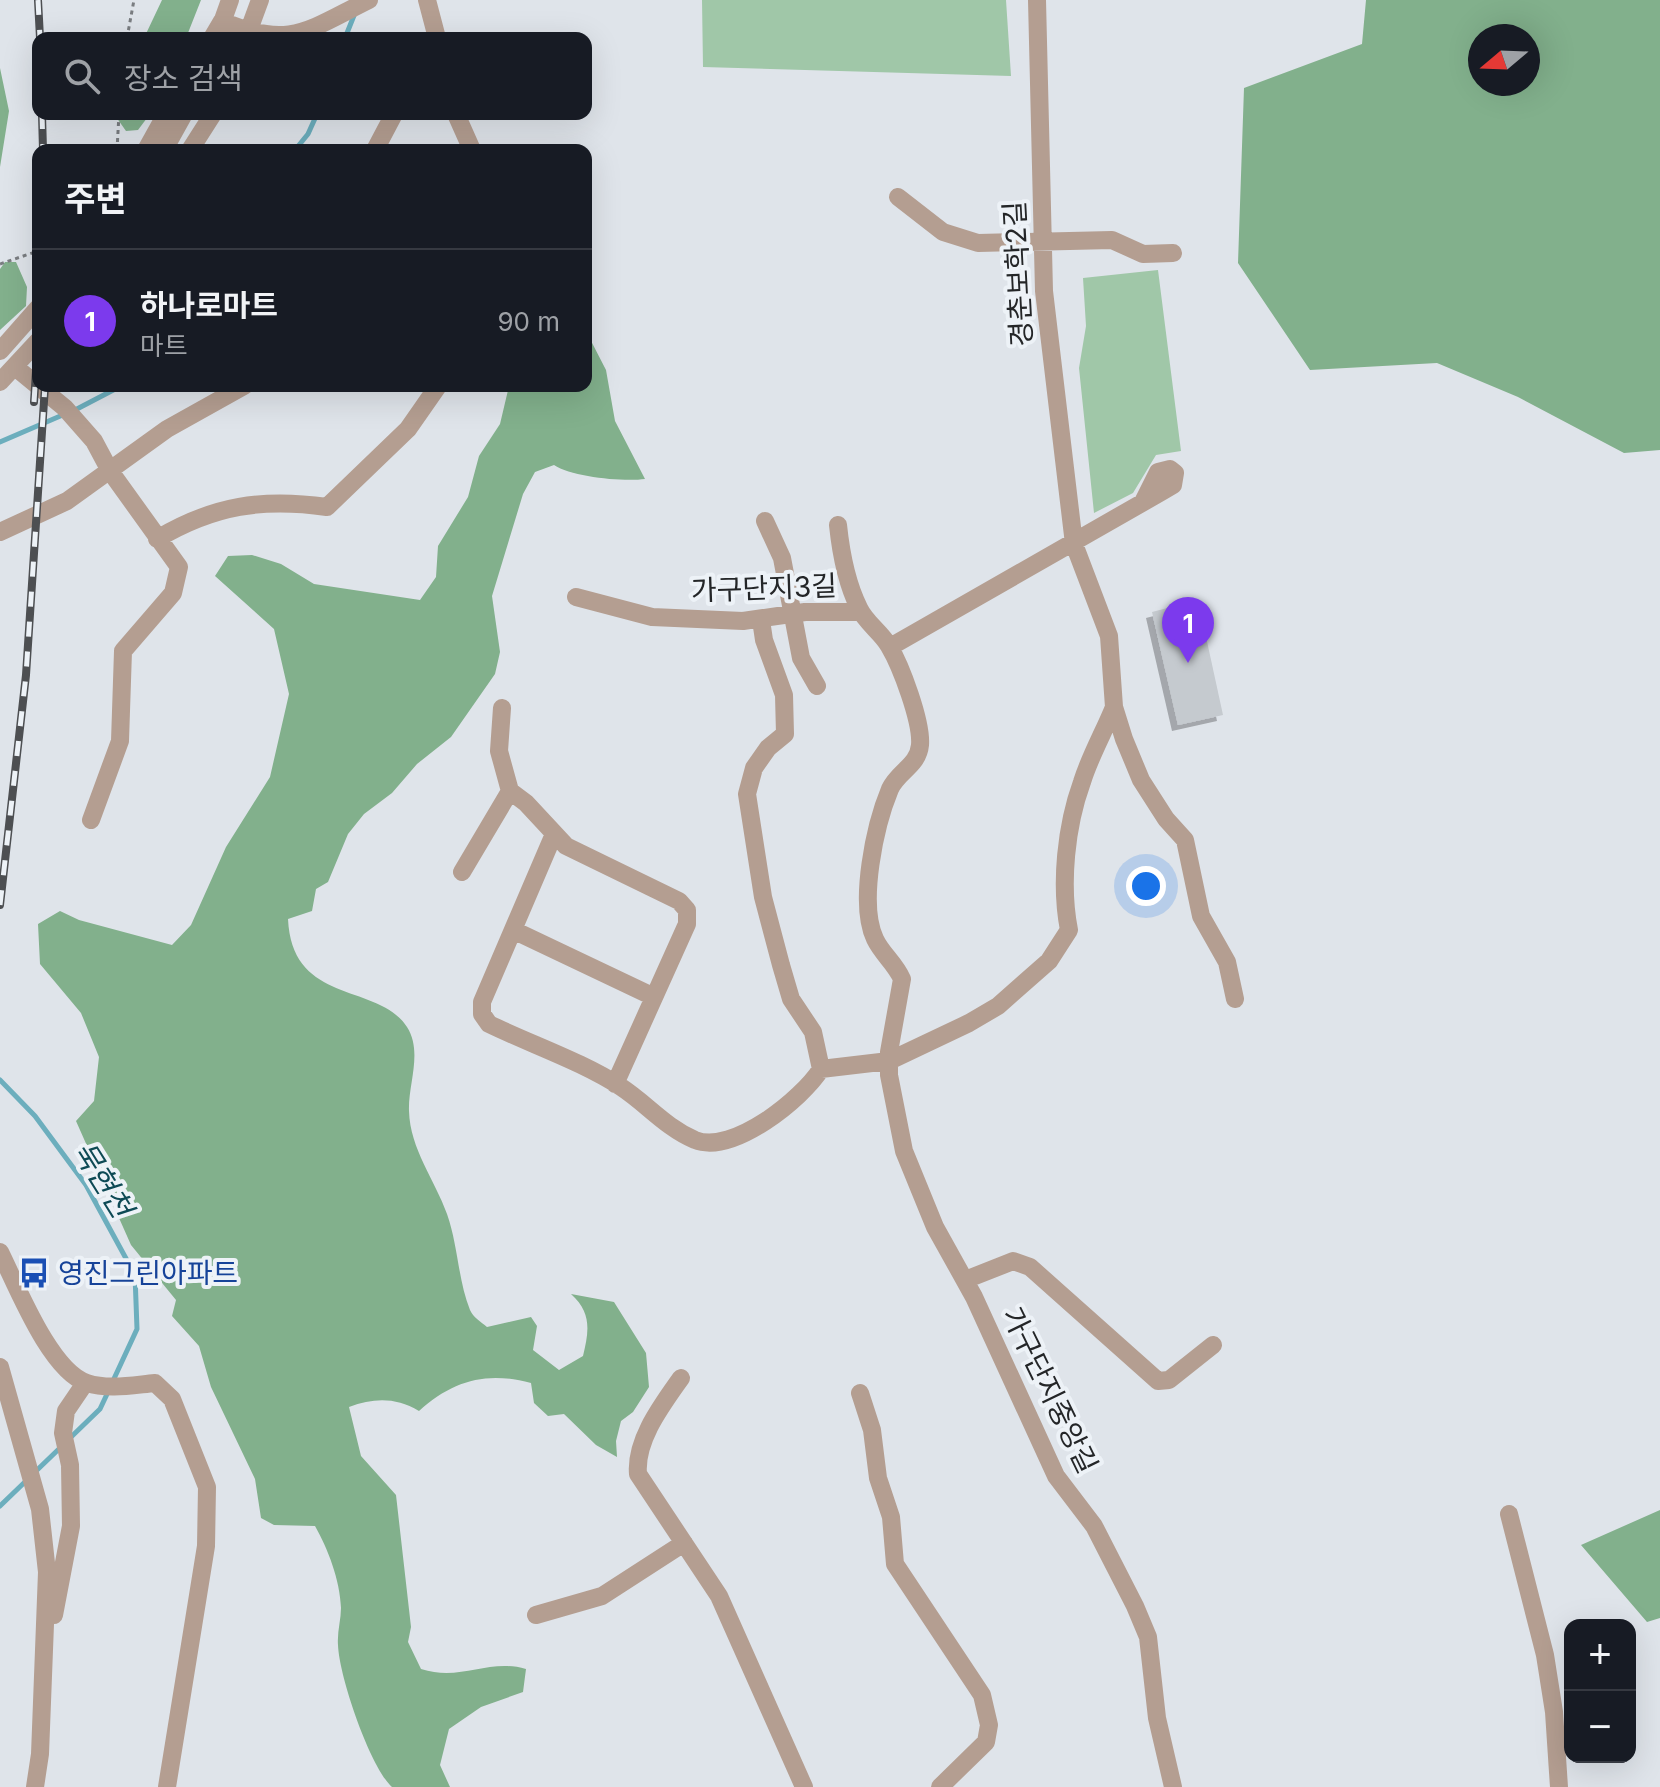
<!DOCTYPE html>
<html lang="ko">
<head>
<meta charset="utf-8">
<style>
	body { margin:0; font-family:Inter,"Noto Sans KR",sans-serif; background:#20242c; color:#f1f3f6 }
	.controls { position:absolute; right:24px; bottom:24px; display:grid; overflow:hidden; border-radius:16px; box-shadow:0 8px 32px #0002 }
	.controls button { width:72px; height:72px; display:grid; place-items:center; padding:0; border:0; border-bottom:2px solid #363941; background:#171b24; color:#f1f3f6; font:40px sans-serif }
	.compass { position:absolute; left:1468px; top:24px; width:72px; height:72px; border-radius:50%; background:#171b24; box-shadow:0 8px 32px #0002; rotate:251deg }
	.you { position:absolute; left:1146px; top:886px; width:28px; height:28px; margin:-20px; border:6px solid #fff; border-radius:50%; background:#1a73e8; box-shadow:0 0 0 12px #1a73e833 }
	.badge { display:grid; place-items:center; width:52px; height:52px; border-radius:50%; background:#7c3aed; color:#fff; font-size:26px; font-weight:700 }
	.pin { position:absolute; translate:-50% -66px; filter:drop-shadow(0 2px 4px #0008) }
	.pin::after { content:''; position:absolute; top:42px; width:28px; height:24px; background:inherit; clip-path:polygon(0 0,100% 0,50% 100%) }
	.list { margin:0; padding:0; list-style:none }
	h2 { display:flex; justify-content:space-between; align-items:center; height:104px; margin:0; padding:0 32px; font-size:34px }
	h2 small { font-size:26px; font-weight:400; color:#9ea1a6 }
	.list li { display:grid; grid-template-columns:52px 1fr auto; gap:24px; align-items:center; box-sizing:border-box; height:144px; padding:0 32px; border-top:2px solid #363941 }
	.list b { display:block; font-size:30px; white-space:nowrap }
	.list p { margin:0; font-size:26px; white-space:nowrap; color:#9ea1a6 }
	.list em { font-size:26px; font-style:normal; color:#9ea1a6 }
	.icon { flex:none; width:44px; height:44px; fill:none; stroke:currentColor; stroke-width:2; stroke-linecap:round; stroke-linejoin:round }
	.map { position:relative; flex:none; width:1660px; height:1787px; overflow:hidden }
	.search { position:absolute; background:#171b24; box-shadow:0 8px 32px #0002; left:32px; top:32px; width:560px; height:88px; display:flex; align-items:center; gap:20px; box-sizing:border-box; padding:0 28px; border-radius:16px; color:#9ea1a6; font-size:30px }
	.panel { position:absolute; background:#171b24; box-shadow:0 8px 32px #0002; left:32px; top:144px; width:560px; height:248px; border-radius:16px }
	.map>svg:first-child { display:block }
</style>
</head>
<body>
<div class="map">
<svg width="1660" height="1787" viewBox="0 0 1660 1787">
	<defs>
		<filter id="shadow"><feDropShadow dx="-6" dy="6" stdDeviation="0" flood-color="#0004"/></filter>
	</defs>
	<rect width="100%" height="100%" fill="#dfe4ea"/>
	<!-- green -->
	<path fill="#a0c7a8" d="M 702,0 L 1006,0 L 1011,76 L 703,67 Z
		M 1158,270 L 1181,451 L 1156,455 L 1133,493 L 1094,513 L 1079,368 L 1086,326 L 1083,278 Z"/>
	<!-- forest -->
	<path fill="#82b08c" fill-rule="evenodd" d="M 162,0 L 201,0 L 186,38 L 144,38 Z
		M 1366,0 L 1660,0 L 1660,450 L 1624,453 L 1518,397 L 1437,363 L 1310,370 L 1238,263 L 1244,88 L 1362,44 ZM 1480,36 L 1528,36 L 1528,84 L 1480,84 Z
		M 0,68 L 9,111 L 0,167 Z
		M 114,114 L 150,114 L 138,130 L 126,131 Z
		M 5,262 L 16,262 L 27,287 L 26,306 L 0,330 L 0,269 Z
		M 589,337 L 606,370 L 615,421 L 645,479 C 623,482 572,477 554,465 L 535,472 L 523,494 L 492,596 L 500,652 L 495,674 L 451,737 L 417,764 L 392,793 L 364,814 L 348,834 L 328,882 L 316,889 L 312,911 L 288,919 C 292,1006 378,982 407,1027 C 423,1052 408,1084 409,1111 C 410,1149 435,1180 447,1214 C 458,1245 458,1280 470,1310 C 473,1317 481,1322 487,1327 L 531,1317 L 537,1326 L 533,1350 L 559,1370 L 583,1356 C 589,1331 592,1313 571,1294 L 614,1302 L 646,1353 L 649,1387 L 633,1412 L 621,1421 L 616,1441 L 617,1457 L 596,1445 L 564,1414 L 548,1416 L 534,1403 L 531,1383 C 487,1371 453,1380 419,1411 C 395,1397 374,1398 349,1407 L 361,1456 L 396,1495 L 411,1627 L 408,1642 L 421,1669 C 461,1682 488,1658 526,1669 L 523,1692 L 481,1707 L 449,1729 L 440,1765 L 450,1787 L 392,1787 C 370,1767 339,1676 338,1645 C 337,1632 341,1620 341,1608 C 340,1580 328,1549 315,1526 L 274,1525 L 261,1518 L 255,1479 L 211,1387 L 199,1346 L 172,1316 L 176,1300 L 131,1245 L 76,1121 L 94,1101 L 99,1057 L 81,1013 L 40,964 L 38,924 L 60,911 L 79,920 L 172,945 L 191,925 L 226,847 L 270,777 L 289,694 L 274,629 L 215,576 L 228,556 L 252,555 L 281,564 L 314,584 L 420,600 L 436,577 L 438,546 L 468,497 L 479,456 L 500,424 L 509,386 L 586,386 L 586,339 Z
		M 1660,1510 L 1660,1618 L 1647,1622 L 1581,1545 Z"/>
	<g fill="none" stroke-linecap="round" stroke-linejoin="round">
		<!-- stream -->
		<path stroke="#6caebd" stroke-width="5" d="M 345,38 L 355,13
			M 295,150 L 308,134 L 317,114
			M 75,410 L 121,386
			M 0,442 L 65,414
			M 0,1080 L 35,1116 L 86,1185 L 135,1275 L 137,1329 L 112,1383
			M 69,1439 L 100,1409 L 108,1392
			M 35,1472 L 62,1446
			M 0,1506 L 28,1479"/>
	</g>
	<!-- building -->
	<path fill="#c5cacf" filter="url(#shadow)" d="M 1198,600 L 1223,715 L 1178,725 L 1152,612 Z"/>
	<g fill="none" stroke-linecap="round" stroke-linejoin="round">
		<!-- path -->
		<path stroke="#7a7d81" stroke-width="3" stroke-dasharray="4 4" stroke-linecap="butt" d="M 127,38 L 134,0
			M 117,150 L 119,114
			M 0,264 L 38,251"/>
		<!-- minor -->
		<path stroke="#b49e91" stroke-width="18" d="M 427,0 L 437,38
			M 1037,0 L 1044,291 L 1074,544 L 1109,636 L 1114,707 L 1124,739 L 1141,780 L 1166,819 L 1185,840 L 1201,916 L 1227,962 L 1235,999
			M 219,31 L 230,0
			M 212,38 L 222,21 C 290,50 308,30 369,0
			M 246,38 L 260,0
			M 456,114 L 472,150
			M 146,150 L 166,114
			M 164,150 L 184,114
			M 190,150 L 213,114
			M 375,150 L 394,114
			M 898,197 L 943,232 L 978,243 L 1112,240 L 1143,254 L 1173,253
			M 0,351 L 38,308
			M 15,367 L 65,408 L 94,441 L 110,471 L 179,567 L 173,593 L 123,651 L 120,741 L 91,820
			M 0,382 L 38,341
			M 765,521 L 782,558 L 801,658 L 817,686
			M 838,525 C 841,554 846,582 859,608 C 866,623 881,632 889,646 C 901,666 922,722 920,745 C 918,766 898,771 890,789 C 875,825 858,903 875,939 C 882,954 895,963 902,979 L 889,1052 L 889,1075 L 904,1151 L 935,1227 L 974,1297 L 1056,1476 L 1094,1526 L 1135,1606 L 1148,1637 L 1157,1718 L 1173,1787
			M 0,532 L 67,501 L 167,429 L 244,386
			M 157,539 C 214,505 263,498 327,507 L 408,429 L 438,386
			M 576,597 L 652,617 L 743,621 L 805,612 L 860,612
			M 890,647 L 1163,491 L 1173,485 L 1175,473 L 1170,469 L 1158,472 L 1143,502
			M 502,708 L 499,751 L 510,791 L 526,803 L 566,846 L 679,901 L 687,910 L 687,924 L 615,1084
			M 554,834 L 482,1002 L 482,1014 L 489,1024 C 530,1044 583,1062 621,1087 C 647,1104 665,1127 695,1140 C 733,1155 802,1099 821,1069 L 813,1032 L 791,999 L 781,965 L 763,897 L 747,794 L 754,768 L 768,748 L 785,734 L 784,695 L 764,640 L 761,620
			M 462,872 L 510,791
			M 513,930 L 654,997
			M 821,1069 L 889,1061 L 969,1023 L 998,1006 L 1049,961 L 1069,930 C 1060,884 1066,826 1082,782 C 1090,756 1104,732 1114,707
			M 0,1252 C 17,1286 50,1371 87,1383 C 108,1390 133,1385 155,1383 L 172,1399 L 207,1487 L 206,1546 L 167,1787
			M 965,1280 L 1013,1261 L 1030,1267 L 1158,1381 L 1169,1380 L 1213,1345
			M 0,1367 L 40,1509 L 47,1572 L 40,1754 L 35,1787
			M 681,1378 C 662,1405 635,1440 638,1474 L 719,1596 L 804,1787
			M 860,1393 L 872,1430 L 878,1478 L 891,1517 L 895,1564 L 982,1695 L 989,1725 L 986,1742 L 940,1787
			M 1509,1514 L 1545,1655 L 1554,1712 L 1559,1787
			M 54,1615 L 71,1526 L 70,1465 L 63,1433 L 66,1411 L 85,1383
			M 536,1615 L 602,1596 L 684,1543"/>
		<!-- rail casing -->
		<g stroke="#4d4f52" stroke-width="8">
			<path id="rail" d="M 38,0 L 40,38
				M 42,114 L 43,150
				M 34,402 L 38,341
				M 0,905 L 26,675 L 45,386"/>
		</g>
		<!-- rail -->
		<use href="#rail" stroke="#edf2f7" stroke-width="5" stroke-dasharray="15" stroke-linecap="butt"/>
	</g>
	<!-- icons -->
	<defs>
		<g id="bus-bare" transform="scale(2.4)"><path d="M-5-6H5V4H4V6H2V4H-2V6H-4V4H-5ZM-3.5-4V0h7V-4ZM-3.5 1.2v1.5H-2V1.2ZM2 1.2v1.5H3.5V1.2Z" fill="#1a4fb4" stroke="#edf2f7" stroke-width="2.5" paint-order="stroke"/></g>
	</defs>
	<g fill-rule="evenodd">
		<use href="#bus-bare" x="34" y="1273"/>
	</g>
	<g text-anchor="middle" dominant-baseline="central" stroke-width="8" stroke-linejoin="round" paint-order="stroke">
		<!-- street labels -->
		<g font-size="28" fill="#242628" stroke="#edf2f7">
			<text transform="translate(1018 274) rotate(-93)">경춘보학2길</text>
			<text transform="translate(764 588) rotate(-2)">가구단지3길</text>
			<text transform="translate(1050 1390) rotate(64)">가구단지중앙길</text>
		</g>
		<!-- transit labels -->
		<g font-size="28" fill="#164399" stroke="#edf2f7" text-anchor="start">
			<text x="58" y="1273">영진그린아파트</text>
		</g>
		<!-- water labels -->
		<g font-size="30" font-style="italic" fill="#0e4a55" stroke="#edf2f7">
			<text transform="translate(103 1179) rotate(58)">묵현천</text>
		</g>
	</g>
</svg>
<div class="controls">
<button>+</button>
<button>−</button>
</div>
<svg class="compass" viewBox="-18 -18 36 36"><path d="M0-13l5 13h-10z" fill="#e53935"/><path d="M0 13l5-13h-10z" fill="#9ea1a6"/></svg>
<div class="you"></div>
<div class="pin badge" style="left:1188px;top:663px">1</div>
<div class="search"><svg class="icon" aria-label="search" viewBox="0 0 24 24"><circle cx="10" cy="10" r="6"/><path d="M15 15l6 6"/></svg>장소 검색</div>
<section class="panel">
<h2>주변<small></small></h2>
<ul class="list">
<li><span class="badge">1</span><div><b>하나로마트</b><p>마트</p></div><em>90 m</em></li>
</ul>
</section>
</div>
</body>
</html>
